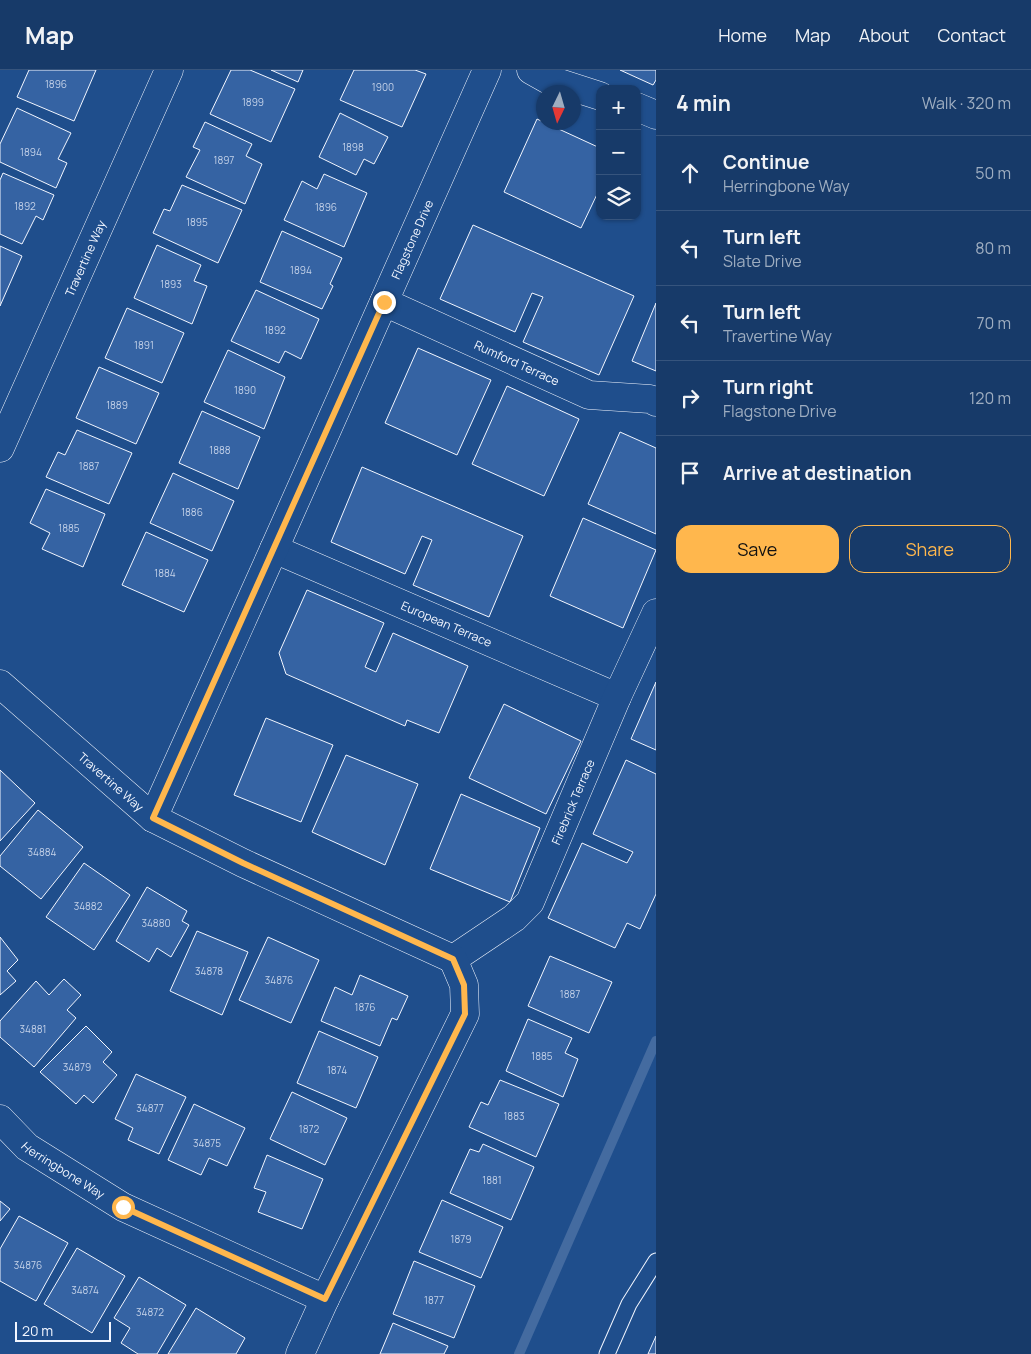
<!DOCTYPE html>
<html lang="en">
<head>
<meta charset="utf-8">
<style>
	body { margin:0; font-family:Manrope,sans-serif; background:#20416f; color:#f1f3f6 }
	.controls { position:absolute; right:15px; top:15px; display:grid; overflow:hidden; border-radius:10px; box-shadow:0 1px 4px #0004 }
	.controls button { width:45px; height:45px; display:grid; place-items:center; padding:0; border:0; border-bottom:1px solid #36547d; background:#173a69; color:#f1f3f6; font:25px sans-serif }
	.compass { position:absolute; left:536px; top:15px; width:45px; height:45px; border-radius:50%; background:#173a69; box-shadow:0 1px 4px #0004; rotate:185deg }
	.scale { position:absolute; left:15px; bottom:12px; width:96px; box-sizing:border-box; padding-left:5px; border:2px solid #f2f6ff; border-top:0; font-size:14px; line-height:18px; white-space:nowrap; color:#f2f6ff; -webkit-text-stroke:4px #1f4e8c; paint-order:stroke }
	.stop { position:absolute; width:15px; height:15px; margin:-11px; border:4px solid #ffb74d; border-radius:50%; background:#fff }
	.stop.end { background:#ffb74d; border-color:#fff; box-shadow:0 1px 5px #0008 }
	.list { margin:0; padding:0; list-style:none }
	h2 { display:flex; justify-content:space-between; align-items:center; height:65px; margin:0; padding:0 20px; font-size:21px }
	h2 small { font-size:16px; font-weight:400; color:#9eadc0 }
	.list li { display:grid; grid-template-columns:32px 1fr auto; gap:15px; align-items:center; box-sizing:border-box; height:75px; padding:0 20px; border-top:1px solid #36547d }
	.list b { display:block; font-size:19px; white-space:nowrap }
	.list p { margin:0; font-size:16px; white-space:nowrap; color:#9eadc0 }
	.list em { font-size:16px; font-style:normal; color:#9eadc0 }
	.actions { display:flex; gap:10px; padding:15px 20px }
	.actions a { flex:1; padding:11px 0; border:1px solid #ffb74d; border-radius:15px; text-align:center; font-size:18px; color:#ffb74d }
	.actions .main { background:#ffb74d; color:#111 }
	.icon { flex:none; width:28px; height:28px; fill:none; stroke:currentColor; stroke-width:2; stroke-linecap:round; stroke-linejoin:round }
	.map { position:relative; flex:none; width:656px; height:1284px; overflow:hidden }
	header { display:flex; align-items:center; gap:30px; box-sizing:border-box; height:70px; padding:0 25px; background:#173a69; border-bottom:1px solid #36547d }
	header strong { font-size:24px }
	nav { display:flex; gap:28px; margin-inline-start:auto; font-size:18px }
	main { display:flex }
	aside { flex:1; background:#173a69 }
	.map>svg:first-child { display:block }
</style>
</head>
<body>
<header>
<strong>Map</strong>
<nav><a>Home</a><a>Map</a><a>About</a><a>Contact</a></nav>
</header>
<main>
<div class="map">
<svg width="656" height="1284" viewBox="0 0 656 1284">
	<rect width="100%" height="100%" fill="#1f4e8c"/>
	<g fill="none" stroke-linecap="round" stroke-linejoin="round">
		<!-- stream -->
		<path stroke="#446ba0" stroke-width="10" d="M 519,1284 L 656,971"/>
	</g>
	<!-- building -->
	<path fill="#3563a3" stroke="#f2f6ff" d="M 29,0 L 96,0 L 74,51 L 17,27 Z
		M 231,0 L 250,0 L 295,19 L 271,72 L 210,44 Z
		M 271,0 L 303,0 L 298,12 Z
		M 354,0 L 415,0 L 426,4 L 402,57 L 340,30 Z
		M 620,0 L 656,0 L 656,10 L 653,15 Z
		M 17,38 L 71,63 L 58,89 L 67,93 L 56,118 L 0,92 L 0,74 Z
		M 340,43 L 388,67 L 374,94 L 364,89 L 356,105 L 319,87 Z
		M 537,49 L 600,78 L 600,118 L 581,158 L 504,122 Z
		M 205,52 L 252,74 L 246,86 L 262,94 L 245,134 L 186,107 L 200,80 L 193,77 Z
		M 3,103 L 54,125 L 43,150 L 36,146 L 22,174 L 0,164 L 0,110 Z
		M 324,104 L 367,123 L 344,177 L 284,150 L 302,111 L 317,119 Z
		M 182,115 L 242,140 L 218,193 L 153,163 L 164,139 L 170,141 Z
		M 473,155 L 634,226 L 599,305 L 523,272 L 543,227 L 532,223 L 515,262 L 440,229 Z
		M 282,161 L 342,188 L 330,214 L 333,216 L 322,239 L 260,212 Z
		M 157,175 L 201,195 L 194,211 L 207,216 L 192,254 L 134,228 Z
		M 0,176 L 22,186 L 0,236 Z
		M 256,220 L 319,249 L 301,289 L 285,281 L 279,293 L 231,271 Z
		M 656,233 L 656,301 L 632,291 Z
		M 127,238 L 184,263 L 162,313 L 105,288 Z
		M 418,278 L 491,310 L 457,385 L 385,353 Z
		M 228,280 L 285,307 L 264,359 L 204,332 Z
		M 99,297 L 159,323 L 136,374 L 76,348 Z
		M 507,316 L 579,349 L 544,426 L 472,394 Z
		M 202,341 L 260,367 L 238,419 L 179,393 Z
		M 77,360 L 132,383 L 109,434 L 46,407 L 58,382 L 65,385 Z
		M 620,362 L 656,378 L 656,464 L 588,434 Z
		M 362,397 L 523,466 L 489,547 L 413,515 L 432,470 L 422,466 L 405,504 L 331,472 Z
		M 173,403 L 234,431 L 212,481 L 150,453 Z
		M 46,419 L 105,444 L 83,497 L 42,479 L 50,463 L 30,453 Z
		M 583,448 L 656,480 L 623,558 L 550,526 Z
		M 146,462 L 208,490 L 184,542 L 122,515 Z
		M 307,520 L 384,553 L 365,597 L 376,602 L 393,563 L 468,596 L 439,663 L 407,650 L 405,656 L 286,604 L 279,583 Z
		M 656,612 L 656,680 L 631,669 Z
		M 504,634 L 581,671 L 546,744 L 469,708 Z
		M 266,648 L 333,675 L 301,752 L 234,725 Z
		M 346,685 L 418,714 L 385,795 L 312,762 Z
		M 626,690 L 656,704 L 656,824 L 640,859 L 627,853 L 615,878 L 548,848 L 582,773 L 627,793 L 633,782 L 593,764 Z
		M 0,700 L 35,733 L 0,771 Z
		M 461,724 L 540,758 L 510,832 L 430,799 Z
		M 38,740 L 83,777 L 41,829 L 0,796 L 0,786 Z
		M 84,793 L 130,825 L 94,880 L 46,847 Z
		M 147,817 L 187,841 L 182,851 L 189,855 L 171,887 L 157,878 L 149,892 L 116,871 Z
		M 197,861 L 248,882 L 222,945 L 170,921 Z
		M 0,867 L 18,890 L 7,901 L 16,911 L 0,925 Z
		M 268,867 L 319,890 L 291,953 L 239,930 Z
		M 550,886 L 612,912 L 589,963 L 528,936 Z
		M 360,905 L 408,926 L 397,950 L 392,948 L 380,976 L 321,951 L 335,917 L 352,925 Z
		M 64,909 L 81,925 L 67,940 L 76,948 L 34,997 L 0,967 L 0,951 L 36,911 L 49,925 Z
		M 528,949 L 572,968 L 565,983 L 578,989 L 563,1027 L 506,1001 Z
		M 86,956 L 112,982 L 103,992 L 117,1005 L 93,1033 L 84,1025 L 76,1034 L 40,1002 Z
		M 319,961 L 378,987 L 356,1038 L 297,1013 Z
		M 136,1004 L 186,1027 L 159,1084 L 128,1070 L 133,1058 L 115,1049 Z
		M 500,1010 L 559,1034 L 536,1087 L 469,1057 L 481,1032 L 488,1035 Z
		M 292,1022 L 347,1048 L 325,1095 L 270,1069 Z
		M 194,1034 L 245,1058 L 227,1096 L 209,1088 L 201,1105 L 168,1090 Z
		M 483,1074 L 534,1097 L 511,1150 L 450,1123 L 470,1079 L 479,1082 Z
		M 267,1085 L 323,1109 L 302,1159 L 258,1142 L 266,1122 L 254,1118 Z
		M 442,1130 L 503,1157 L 481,1208 L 419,1182 Z
		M 0,1131 L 10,1139 L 0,1151 Z
		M 19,1146 L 68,1173 L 36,1231 L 0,1211 L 0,1179 Z
		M 77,1178 L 125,1206 L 92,1263 L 44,1234 Z
		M 414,1191 L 475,1216 L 454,1268 L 393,1244 Z
		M 139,1207 L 186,1235 L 157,1284 L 138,1284 L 121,1273 L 130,1258 L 114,1248 Z
		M 196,1238 L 245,1268 L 236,1284 L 168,1284 Z
		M 393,1253 L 448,1276 L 444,1284 L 380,1284 Z
		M 656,1266 L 656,1284 L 648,1284 Z"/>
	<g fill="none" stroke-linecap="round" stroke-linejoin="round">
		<!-- lane casing -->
		<g stroke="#f2f6ff" stroke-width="17">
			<path id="lane" d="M 607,1284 L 629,1234 L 656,1191"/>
		</g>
		<!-- street casing -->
		<g stroke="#f2f6ff" stroke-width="29">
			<g id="street">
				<path d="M 531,0 L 547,9 L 600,26"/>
				<path d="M 637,37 L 656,45"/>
				<path id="s1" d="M 384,232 L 589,325 L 650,329 L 656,332"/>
				<path id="s2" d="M 0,378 L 169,0"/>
				<path id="s3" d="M 274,479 L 617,627"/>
				<path id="s4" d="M 0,614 L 153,748 L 243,793 L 453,889"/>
				<path id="s5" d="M 153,748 L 274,479 L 487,0"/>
				<path id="s6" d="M 453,889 L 514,848 L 530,832 L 617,627 L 656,543"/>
				<path id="s7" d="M 0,1049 L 27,1077 L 123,1137 L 325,1229"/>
				<path d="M 300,1284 L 325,1229 L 465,944 L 464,915 L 453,889"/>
			</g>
		</g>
		<!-- lane -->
		<use href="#lane" stroke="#1f4e8c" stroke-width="15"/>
		<!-- street -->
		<use href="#street" stroke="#1f4e8c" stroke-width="28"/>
	</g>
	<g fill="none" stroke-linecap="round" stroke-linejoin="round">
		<!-- route -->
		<path stroke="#ffb74d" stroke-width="6" d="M 123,1137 L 325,1229 L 465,944 L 464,915 L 453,889 L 243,793 L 153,748 L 384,232"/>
	</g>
	<g text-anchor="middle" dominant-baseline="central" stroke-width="4" stroke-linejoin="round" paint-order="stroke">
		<!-- number labels -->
		<g font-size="10" fill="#c3d1e8">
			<text x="56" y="14">1896</text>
			<text x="383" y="17">1900</text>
			<text x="253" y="32">1899</text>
			<text x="353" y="77">1898</text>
			<text x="31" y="82">1894</text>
			<text x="224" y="90">1897</text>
			<text x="25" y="136">1892</text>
			<text x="326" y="137">1896</text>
			<text x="197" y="152">1895</text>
			<text x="301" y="200">1894</text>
			<text x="171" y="214">1893</text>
			<text x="275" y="260">1892</text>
			<text x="144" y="275">1891</text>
			<text x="245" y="320">1890</text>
			<text x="117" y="335">1889</text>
			<text x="220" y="380">1888</text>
			<text x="89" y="396">1887</text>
			<text x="192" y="442">1886</text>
			<text x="69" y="458">1885</text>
			<text x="165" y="503">1884</text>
			<text x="42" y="782">34884</text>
			<text x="88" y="836">34882</text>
			<text x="156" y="853">34880</text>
			<text x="209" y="901">34878</text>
			<text x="279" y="910">34876</text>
			<text x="570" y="924">1887</text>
			<text x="365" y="937">1876</text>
			<text x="33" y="959">34881</text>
			<text x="542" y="986">1885</text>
			<text x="77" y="997">34879</text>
			<text x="337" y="1000">1874</text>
			<text x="150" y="1038">34877</text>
			<text x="514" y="1046">1883</text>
			<text x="309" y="1059">1872</text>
			<text x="207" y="1073">34875</text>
			<text x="492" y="1110">1881</text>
			<text x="461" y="1169">1879</text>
			<text x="28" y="1195">34876</text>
			<text x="85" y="1220">34874</text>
			<text x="434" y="1230">1877</text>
			<text x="150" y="1242">34872</text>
		</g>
		<!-- street labels -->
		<g font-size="12" fill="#f2f6ff" stroke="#1f4e8c">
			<text stroke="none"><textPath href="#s5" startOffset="634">Flagstone Drive</textPath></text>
			<text stroke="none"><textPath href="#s2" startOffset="208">Travertine Way</textPath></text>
			<text stroke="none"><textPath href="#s1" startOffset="146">Rumford Terrace</textPath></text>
			<text stroke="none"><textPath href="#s3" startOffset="188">European Terrace</textPath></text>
			<text stroke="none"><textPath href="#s4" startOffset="148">Travertine Way</textPath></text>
			<text stroke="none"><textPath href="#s6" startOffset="205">Firebrick Terrace</textPath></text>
			<text stroke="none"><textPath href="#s7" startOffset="82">Herringbone Way</textPath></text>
		</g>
	</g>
</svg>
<div class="controls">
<button>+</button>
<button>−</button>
<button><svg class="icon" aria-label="layers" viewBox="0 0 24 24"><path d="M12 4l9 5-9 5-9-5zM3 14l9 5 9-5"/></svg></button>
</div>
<svg class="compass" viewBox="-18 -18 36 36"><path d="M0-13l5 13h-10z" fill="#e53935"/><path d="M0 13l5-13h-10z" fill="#9eadc0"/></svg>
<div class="scale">20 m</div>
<div class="stop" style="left:123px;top:1137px"></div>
<div class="stop end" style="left:384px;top:232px"></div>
</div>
<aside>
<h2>4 min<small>Walk · 320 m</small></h2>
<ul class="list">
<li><svg class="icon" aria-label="ahead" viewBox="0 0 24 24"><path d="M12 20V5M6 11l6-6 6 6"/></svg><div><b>Continue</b><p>Herringbone Way</p></div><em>50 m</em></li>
<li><svg class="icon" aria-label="left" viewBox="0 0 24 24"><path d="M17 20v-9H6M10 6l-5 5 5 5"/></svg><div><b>Turn left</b><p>Slate Drive</p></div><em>80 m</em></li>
<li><svg class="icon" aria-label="left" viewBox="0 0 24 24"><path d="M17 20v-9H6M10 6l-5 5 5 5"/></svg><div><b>Turn left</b><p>Travertine Way</p></div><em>70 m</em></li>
<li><svg class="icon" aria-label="right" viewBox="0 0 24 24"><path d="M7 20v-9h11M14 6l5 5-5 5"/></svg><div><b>Turn right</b><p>Flagstone Drive</p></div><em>120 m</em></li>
<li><svg class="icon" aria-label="arrive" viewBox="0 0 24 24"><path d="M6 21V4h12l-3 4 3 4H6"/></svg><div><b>Arrive at destination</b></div></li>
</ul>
<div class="actions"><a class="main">Save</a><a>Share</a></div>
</aside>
</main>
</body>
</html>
